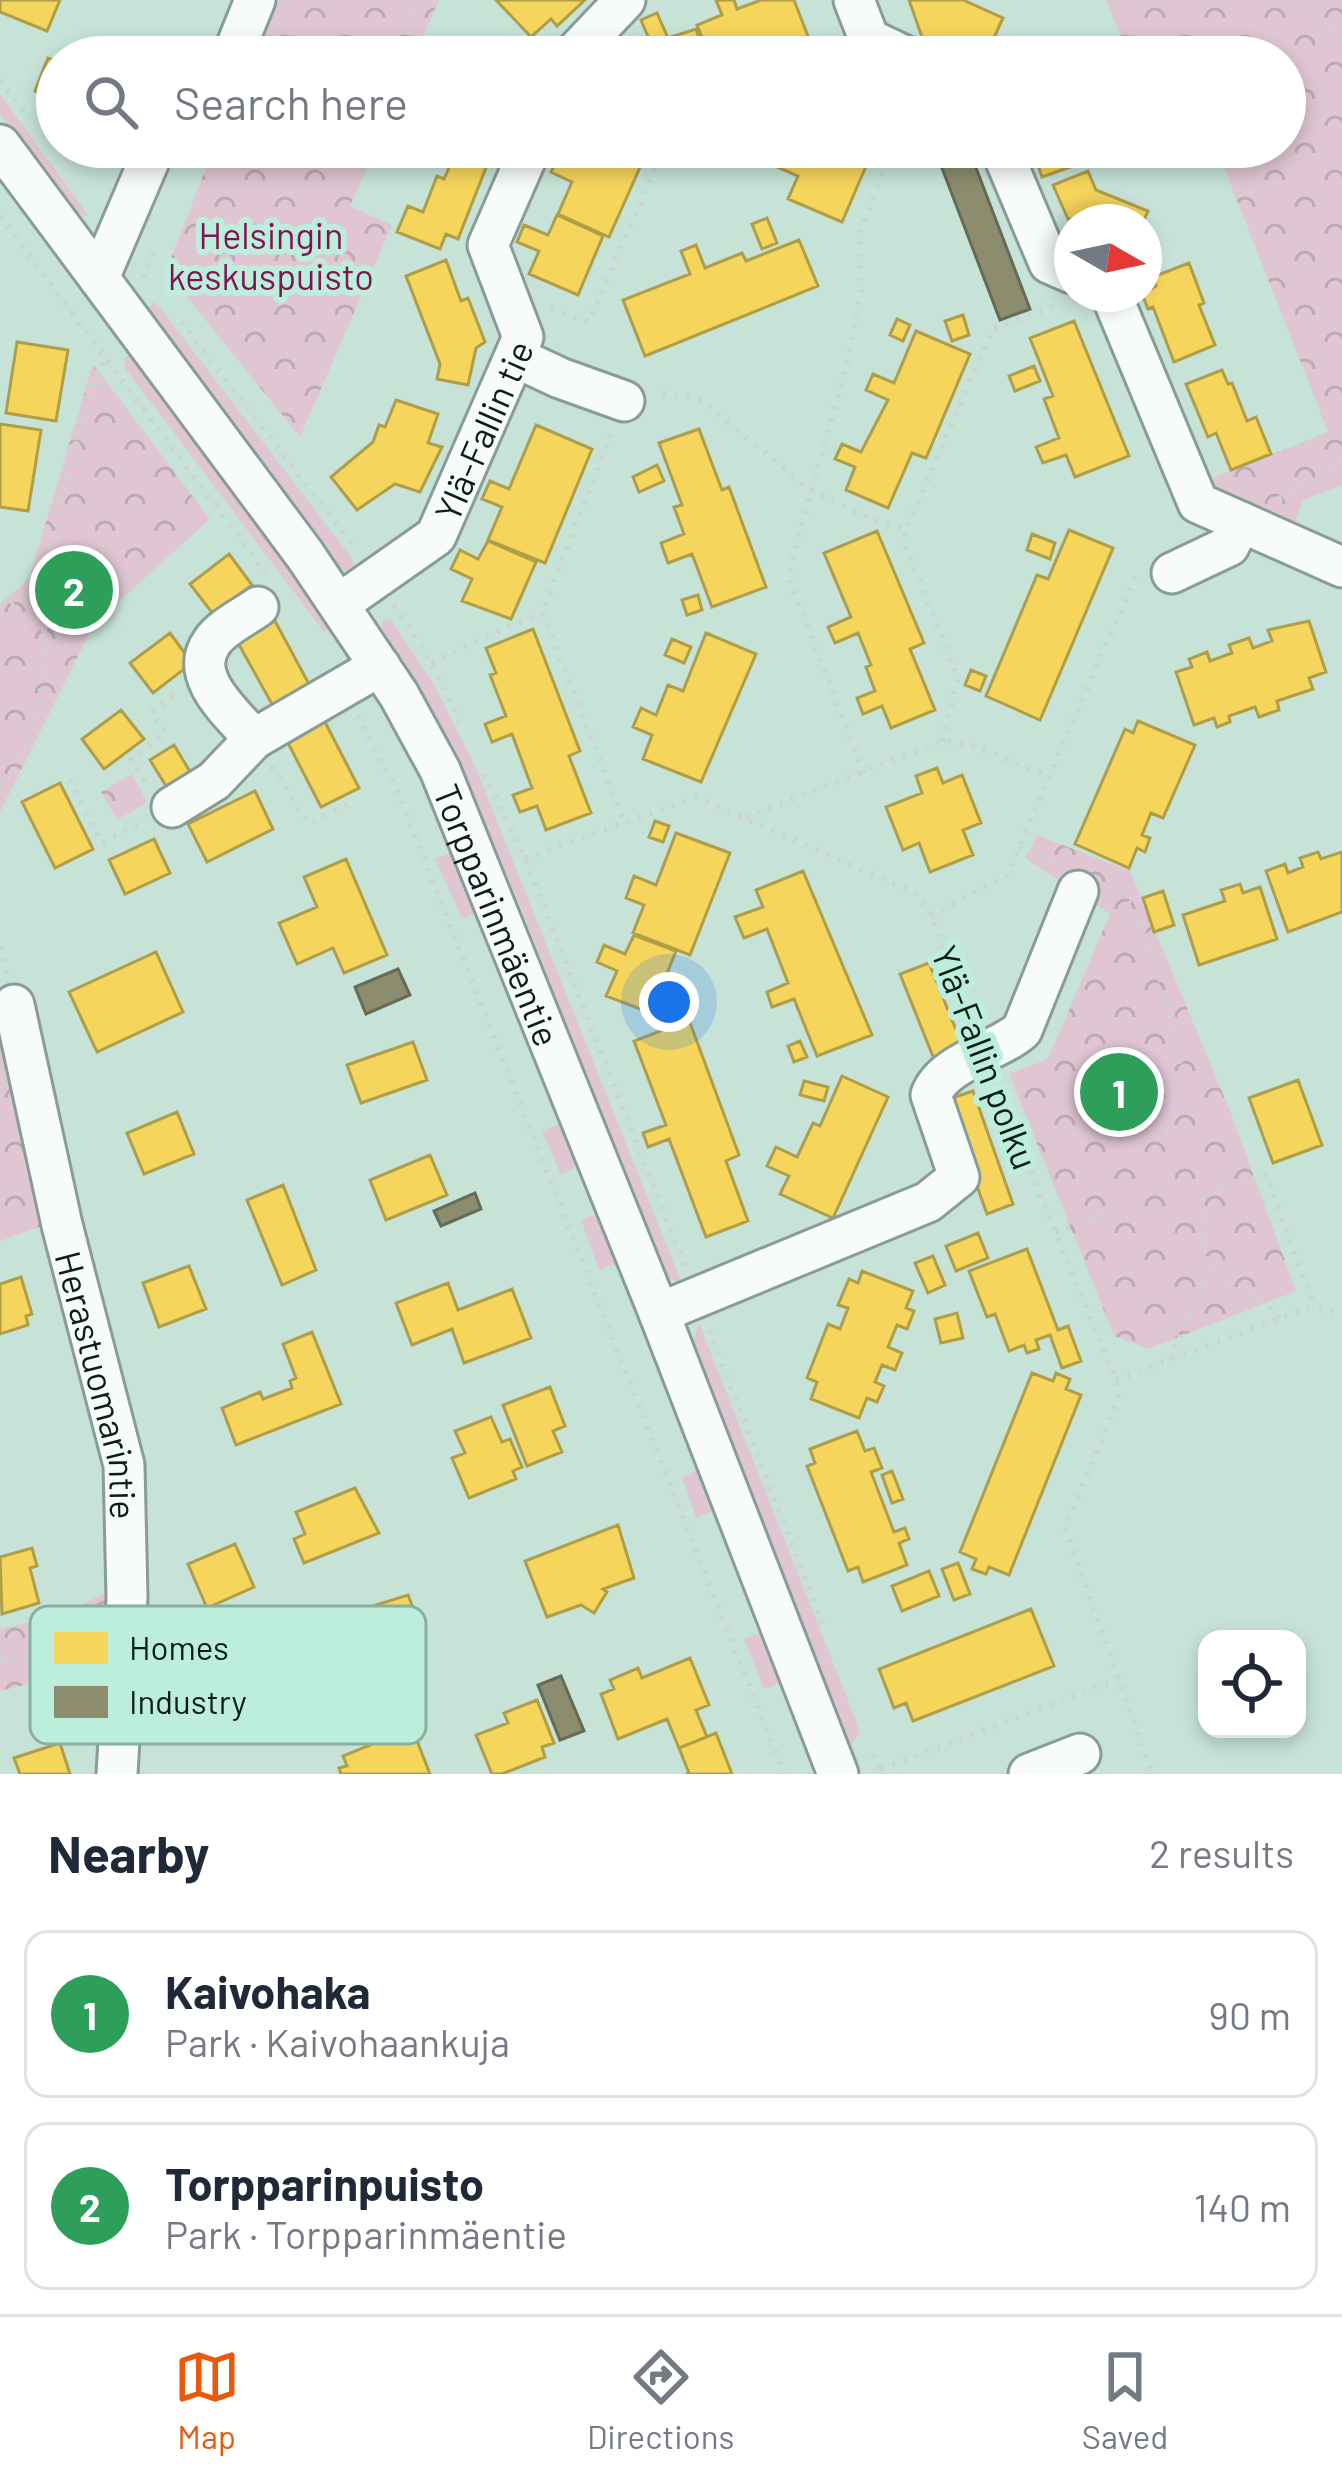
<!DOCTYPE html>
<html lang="en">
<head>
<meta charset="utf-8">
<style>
	body { margin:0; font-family:Barlow,sans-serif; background:#f6f6f7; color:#1f2937 }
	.controls { position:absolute; right:36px; bottom:36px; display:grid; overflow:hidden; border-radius:24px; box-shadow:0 6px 18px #0003 }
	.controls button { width:108px; height:108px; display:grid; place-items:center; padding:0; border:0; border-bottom:3px solid #e0e1e3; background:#fff; color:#1f2937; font:60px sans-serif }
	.compass { position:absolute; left:1054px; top:204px; width:108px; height:108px; border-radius:50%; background:#fff; box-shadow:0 6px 18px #0003; rotate:99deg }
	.you { position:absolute; left:669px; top:1002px; width:42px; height:42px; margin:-30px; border:9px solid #fff; border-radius:50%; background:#1a73e8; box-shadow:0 0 0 18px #1a73e833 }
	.badge { display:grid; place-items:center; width:78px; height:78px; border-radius:50%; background:#ea580c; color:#fff; font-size:39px; font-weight:700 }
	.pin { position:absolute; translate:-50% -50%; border:6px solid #fff; box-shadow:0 3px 12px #0006 }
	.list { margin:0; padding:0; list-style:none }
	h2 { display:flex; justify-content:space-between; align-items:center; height:156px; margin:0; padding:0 48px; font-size:51px }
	h2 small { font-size:39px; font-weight:400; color:#747a83 }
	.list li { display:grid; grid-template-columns:78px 1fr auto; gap:36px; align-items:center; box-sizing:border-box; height:168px; margin:0 24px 24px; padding:0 24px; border:3px solid #e0e1e3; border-radius:24px }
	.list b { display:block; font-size:45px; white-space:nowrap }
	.list p { margin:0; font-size:39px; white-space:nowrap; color:#747a83 }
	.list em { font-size:39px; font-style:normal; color:#747a83 }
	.icon { flex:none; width:66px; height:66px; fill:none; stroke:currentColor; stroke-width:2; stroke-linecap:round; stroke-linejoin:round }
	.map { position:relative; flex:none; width:1342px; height:1774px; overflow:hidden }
	.search { position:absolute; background:#fff; box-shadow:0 6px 18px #0003; left:36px; right:36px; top:36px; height:132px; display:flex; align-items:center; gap:30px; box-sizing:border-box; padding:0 42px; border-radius:66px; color:#747a83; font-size:45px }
	.sheet { height:540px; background:#fff }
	nav { display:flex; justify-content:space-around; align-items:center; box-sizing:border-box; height:168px; border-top:3px solid #e0e1e3; background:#fff; font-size:33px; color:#747a83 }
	nav a { display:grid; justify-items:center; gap:6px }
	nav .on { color:#ea580c }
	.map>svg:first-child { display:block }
</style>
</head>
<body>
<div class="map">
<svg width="1342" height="1774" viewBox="0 0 1342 1774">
	<defs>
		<pattern id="forest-crowns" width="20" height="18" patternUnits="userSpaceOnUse" patternTransform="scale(3)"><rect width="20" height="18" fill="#dfc6d2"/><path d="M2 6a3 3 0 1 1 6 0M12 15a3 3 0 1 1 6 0" fill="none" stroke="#beaab4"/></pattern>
	</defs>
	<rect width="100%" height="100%" fill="#c7e3d8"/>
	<!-- grass -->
	<path fill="#dfc6d2" d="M 0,94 L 89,216 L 75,214 L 0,114 Z
		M 155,301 L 351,557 L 356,571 L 340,570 L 147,309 Z
		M 130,353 L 334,625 L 324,632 L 125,368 L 124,359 Z
		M 390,619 L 433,683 L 475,766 L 681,1281 L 668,1279 C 608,1152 567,1018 513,889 C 474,799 429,714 382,628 L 383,621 Z
		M 457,851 L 480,912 L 462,919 L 435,858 Z
		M 563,1122 L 577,1166 L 561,1175 L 542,1131 Z
		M 599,1213 L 619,1263 L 599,1270 L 581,1220 Z
		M 699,1323 L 857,1723 L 859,1733 L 851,1745 L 691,1349 Z
		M 700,1469 L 715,1510 L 696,1518 L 682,1477 Z
		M 764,1631 L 783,1679 L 770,1688 L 763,1687 L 744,1639 Z"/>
	<!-- forest -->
	<path fill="url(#forest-crowns)" d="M 271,0 L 439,0 L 414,57 L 249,57 Z
		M 1106,0 L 1342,0 L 1342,485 L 1303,500 L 1293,528 L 1209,492 L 1205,481 L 1328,432 L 1222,162 L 1188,147 L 1285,147 L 1285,57 L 1129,57 Z
		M 214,147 L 376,147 L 350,206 L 392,225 L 300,437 L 166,271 Z
		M 93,364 L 210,519 L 94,624 L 0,812 L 0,604 L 29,579 Z
		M 132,774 L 147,802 L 117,820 L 101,792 Z
		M 1037,835 L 1130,871 L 1230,1111 L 1296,1291 L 1148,1349 L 1114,1336 L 1009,1074 L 1048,1059 L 1110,914 L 1025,858 Z
		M 0,1044 L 42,1226 L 0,1241 Z
		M 106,1592 L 100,1697 C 62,1670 43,1681 0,1691 L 0,1629 L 61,1616 Z"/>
	<!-- homes -->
	<path fill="#f6d55c" stroke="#af9e48" stroke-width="3" d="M 0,0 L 60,0 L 47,31 L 0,12 Z
		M 496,0 L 585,0 L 557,26 L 551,19 L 531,37 Z
		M 716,0 L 734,0 L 737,9 L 761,0 L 794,0 L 811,44 L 777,57 L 710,57 L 697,25 L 722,15 Z
		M 909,0 L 963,0 L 1003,18 L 985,57 L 967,57 L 922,37 Z
		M 657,13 L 668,38 L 696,29 L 706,57 L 636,57 L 634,52 L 652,46 L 641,20 Z
		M 497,41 L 529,54 L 528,57 L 490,57 Z
		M 48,58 L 57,62 L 57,100 L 35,91 Z
		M 584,147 L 649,147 L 609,237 L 558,214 L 572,182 L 551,172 L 559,156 L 576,164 Z
		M 810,147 L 871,147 L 873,150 L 842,222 L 788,199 L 798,176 L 777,167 L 783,153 L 804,161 Z
		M 1032,147 L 1101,147 L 1104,155 L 1042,177 Z
		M 456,152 L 487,165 L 458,239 L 446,234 L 440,249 L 397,232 L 408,206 L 423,212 L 437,176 L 444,179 Z
		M 1088,171 L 1096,190 L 1148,211 L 1143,222 L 1068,219 L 1053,185 Z
		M 557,215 L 603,236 L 578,295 L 529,274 L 539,251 L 517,242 L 524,225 L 548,235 Z
		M 767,218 L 777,243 L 762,249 L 752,224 Z
		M 799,240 L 818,286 L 645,356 L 623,300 L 690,274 L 681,251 L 696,245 L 705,268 L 742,253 L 746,261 Z
		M 446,260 L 461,301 L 468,298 L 485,342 L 476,348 L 468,385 L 437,379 L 440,364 L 406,276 Z
		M 1189,263 L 1204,303 L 1199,305 L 1215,345 L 1174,362 L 1153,307 L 1148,309 L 1142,294 L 1156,286 L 1153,277 Z
		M 963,315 L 969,335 L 952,341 L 945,321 Z
		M 897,319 L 910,325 L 903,341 L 890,335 Z
		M 1074,321 L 1129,456 L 1075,477 L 1066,455 L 1043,463 L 1036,447 L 1059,438 L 1044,399 L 1053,396 L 1030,338 Z
		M 916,331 L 970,354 L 926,458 L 912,453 L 888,508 L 846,490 L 855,467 L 835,459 L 842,444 L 861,452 L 888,400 L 866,390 L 873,374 L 894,383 Z
		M 17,342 L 68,350 L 56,421 L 6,413 Z
		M 1034,366 L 1040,381 L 1015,391 L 1009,376 Z
		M 1222,370 L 1228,384 L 1232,383 L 1247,421 L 1256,417 L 1271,454 L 1231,470 L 1216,433 L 1208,437 L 1186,384 Z
		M 396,400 L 438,414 L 428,443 L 442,447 L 420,492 L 395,484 L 357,510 L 331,477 L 373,442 L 379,425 L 385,427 Z
		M 0,424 L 41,430 L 28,511 L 0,507 Z
		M 536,425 L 592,449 L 545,563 L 488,540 L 502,507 L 482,499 L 490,481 L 509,489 Z
		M 699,429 L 722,490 L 729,487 L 766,587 L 712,607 L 692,554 L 668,563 L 661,543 L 684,534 L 674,507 L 682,505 L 659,443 Z
		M 657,465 L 664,481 L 639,492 L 633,477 Z
		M 1069,530 L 1113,548 L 1040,720 L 986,696 L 1037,575 L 1048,579 Z
		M 877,531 L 924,643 L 910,649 L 935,710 L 891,728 L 882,706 L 863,714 L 857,698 L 875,691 L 866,667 L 871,665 L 858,633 L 835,643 L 828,627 L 851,617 L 824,553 Z
		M 1032,534 L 1055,543 L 1050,559 L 1027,550 Z
		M 488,541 L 536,562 L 511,619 L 462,601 L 472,579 L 451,569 L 460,550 L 478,559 Z
		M 229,554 L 252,585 L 213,614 L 190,584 Z
		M 698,595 L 702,610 L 687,615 L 682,600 Z
		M 275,621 L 310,686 L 273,706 L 237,641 Z
		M 1309,621 L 1326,672 L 1309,678 L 1313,689 L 1277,701 L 1279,710 L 1259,717 L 1255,707 L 1229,716 L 1230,722 L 1217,727 L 1214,718 L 1194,725 L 1176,672 L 1192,667 L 1189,659 L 1207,652 L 1210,661 L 1232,653 L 1229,645 L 1249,638 L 1253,648 L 1272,641 L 1268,630 Z
		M 533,629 L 580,751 L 569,756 L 591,813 L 546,830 L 537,806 L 520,812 L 513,795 L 532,788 L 512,734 L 492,742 L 485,724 L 506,716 L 490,675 L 496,673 L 486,648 Z
		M 170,633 L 192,663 L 153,693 L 130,663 Z
		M 706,633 L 756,654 L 701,782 L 643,759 L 652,735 L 633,727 L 641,708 L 656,715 L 668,685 L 683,691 Z
		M 672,639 L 691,647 L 684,663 L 665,655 Z
		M 971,670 L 986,676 L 980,691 L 965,685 Z
		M 121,710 L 144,739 L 104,769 L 82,739 Z
		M 1138,721 L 1195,745 L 1163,818 L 1151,813 L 1142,835 L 1150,838 L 1145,852 L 1137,848 L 1129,868 L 1075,844 L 1125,729 L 1133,733 Z
		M 325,722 L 359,788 L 321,807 L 287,741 Z
		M 174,745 L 195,780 L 171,794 L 150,760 Z
		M 937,768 L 943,783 L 962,775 L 981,823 L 963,830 L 973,855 L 930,872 L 919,843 L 903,850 L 886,807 L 922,793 L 916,776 Z
		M 60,783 L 93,849 L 55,868 L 22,802 Z
		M 255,791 L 273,829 L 207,862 L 188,824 Z
		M 655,821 L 669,826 L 663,842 L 649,837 Z
		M 676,833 L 730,853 L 690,955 L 633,933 L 644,905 L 626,898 L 634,876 L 656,885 Z
		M 154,839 L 170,873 L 125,894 L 109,860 Z
		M 1318,852 L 1321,859 L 1342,852 L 1342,912 L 1288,932 L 1266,871 L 1285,864 L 1288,873 L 1303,867 L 1300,858 Z
		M 346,859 L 387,955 L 344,973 L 333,948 L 297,964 L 279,923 L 317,907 L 304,877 Z
		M 803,871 L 872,1035 L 817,1056 L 794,999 L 772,1007 L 767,992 L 788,983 L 767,929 L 744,938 L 735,917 L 763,907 L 756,890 Z
		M 1240,884 L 1243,893 L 1260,887 L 1277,939 L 1199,965 L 1183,915 L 1225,901 L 1221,890 Z
		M 1163,891 L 1174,925 L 1154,932 L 1143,898 Z
		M 634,935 L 676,951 L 651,1013 L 606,996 L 617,971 L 597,962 L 604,945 L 625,954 Z
		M 156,952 L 183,1012 L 97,1052 L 69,992 Z
		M 929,963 L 965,1052 L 936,1064 L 900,974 Z
		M 689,1020 L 739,1155 L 726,1161 L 748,1221 L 706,1237 L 669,1139 L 648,1147 L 643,1133 L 666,1125 L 634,1041 Z
		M 800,1041 L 807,1057 L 794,1062 L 788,1046 Z
		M 413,1042 L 427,1080 L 361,1103 L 347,1065 Z
		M 842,1076 L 888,1097 L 833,1218 L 780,1194 L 789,1176 L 767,1166 L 776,1147 L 797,1157 L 813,1123 L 820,1126 Z
		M 1298,1080 L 1322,1145 L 1273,1163 L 1249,1098 Z
		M 804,1081 L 828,1087 L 824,1101 L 800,1095 Z
		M 973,1091 L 1013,1204 L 987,1214 L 946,1100 Z
		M 177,1112 L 194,1154 L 144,1174 L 127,1133 Z
		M 430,1155 L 447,1195 L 386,1220 L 370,1180 Z
		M 283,1185 L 316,1270 L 282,1285 L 247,1200 Z
		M 978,1233 L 988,1258 L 956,1271 L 946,1246 Z
		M 1027,1249 L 1058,1330 L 1068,1326 L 1081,1361 L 1062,1368 L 1050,1335 L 1036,1340 L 1039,1349 L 1027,1353 L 1024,1345 L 1009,1351 L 995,1314 L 987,1317 L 969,1271 Z
		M 933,1256 L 945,1285 L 928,1293 L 915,1263 Z
		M 189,1266 L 206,1309 L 159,1327 L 143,1283 Z
		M 862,1271 L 913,1291 L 906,1308 L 914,1311 L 907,1329 L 897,1325 L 888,1347 L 902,1353 L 895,1370 L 882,1365 L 875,1382 L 884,1386 L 877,1402 L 867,1398 L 859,1418 L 811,1399 L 817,1382 L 807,1378 L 828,1324 L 840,1329 L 848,1308 L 838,1305 L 849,1279 L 858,1283 Z
		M 21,1277 L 32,1314 L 26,1316 L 28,1325 L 0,1334 L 0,1284 Z
		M 448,1283 L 458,1310 L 512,1289 L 531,1338 L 464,1363 L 452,1329 L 412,1345 L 396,1303 Z
		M 957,1313 L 963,1338 L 941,1343 L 935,1319 Z
		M 312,1332 L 341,1404 L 236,1445 L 222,1408 L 260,1392 L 263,1399 L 292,1388 L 290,1381 L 296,1378 L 283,1344 Z
		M 1032,1373 L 1053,1381 L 1056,1373 L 1070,1379 L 1066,1389 L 1081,1395 L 1009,1575 L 989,1567 L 986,1574 L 972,1569 L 976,1559 L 960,1552 Z
		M 550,1387 L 565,1426 L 553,1431 L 562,1452 L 527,1466 L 503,1405 Z
		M 491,1417 L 502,1442 L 510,1439 L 522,1467 L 513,1471 L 516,1479 L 469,1498 L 452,1458 L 465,1453 L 455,1431 Z
		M 857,1431 L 865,1451 L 874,1448 L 882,1468 L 871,1472 L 894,1532 L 905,1528 L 909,1539 L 899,1543 L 907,1565 L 863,1582 L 858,1567 L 848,1571 L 807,1466 L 815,1463 L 810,1449 Z
		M 892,1471 L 903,1499 L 892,1503 L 882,1475 Z
		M 355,1488 L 379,1533 L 304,1563 L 294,1539 L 305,1534 L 296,1512 Z
		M 618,1525 L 634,1578 L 603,1589 L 607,1592 L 594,1613 L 581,1605 L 547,1617 L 525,1561 Z
		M 235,1544 L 254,1587 L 207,1608 L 188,1564 Z
		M 32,1548 L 37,1566 L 30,1568 L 39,1603 L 2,1614 L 0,1557 Z
		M 958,1563 L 970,1594 L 954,1600 L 942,1569 Z
		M 929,1571 L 939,1596 L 902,1611 L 892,1586 Z
		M 408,1595 L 424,1636 L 361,1660 L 344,1615 Z
		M 1031,1609 L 1054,1666 L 913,1721 L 906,1703 L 894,1708 L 879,1669 Z
		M 690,1658 L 709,1705 L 696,1710 L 707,1737 L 679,1748 L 667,1719 L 618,1739 L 601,1694 L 614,1689 L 610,1680 L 638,1668 L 642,1678 Z
		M 537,1700 L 554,1743 L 542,1747 L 545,1757 L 502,1774 L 492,1774 L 476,1735 L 508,1723 L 504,1713 Z
		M 404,1731 L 407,1741 L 416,1738 L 430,1774 L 341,1774 L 339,1768 L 347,1766 L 343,1756 Z
		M 716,1733 L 732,1774 L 686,1774 L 689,1773 L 679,1748 Z
		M 60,1743 L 70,1774 L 20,1774 L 14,1758 Z"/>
	<!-- industry -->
	<path fill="#8c8c6e" stroke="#656b54" stroke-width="3" d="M 934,147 L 968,147 L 1030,309 L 1000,320 Z
		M 398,969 L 410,995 L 366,1014 L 355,987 Z
		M 475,1193 L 481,1209 L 441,1226 L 434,1211 Z
		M 561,1676 L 584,1731 L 560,1740 L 538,1685 Z"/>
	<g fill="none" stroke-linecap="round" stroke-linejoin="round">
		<!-- minor casing -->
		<g stroke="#879d95" stroke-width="45">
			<g id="minor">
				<path d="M 854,0 L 869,39 L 907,57"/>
				<path d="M 232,57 L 255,0"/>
				<path d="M 571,57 L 625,0"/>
				<path id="s1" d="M 0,145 L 305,555 L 399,695 L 440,770 L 659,1313 L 838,1774"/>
				<path d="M 1000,147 L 1049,263 L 1072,273"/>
				<path d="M 99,278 L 155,147"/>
				<path d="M 1111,294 L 1198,503 L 1342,567"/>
				<path d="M 515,357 L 560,378 L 624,401"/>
				<path d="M 1172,573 L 1229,546 L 1241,522"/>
				<path id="s2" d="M 339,604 L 436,536 L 523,337 L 488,245 L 531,147"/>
				<path d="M 254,739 C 233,714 187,677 212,642 C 221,628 244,617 258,607"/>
				<path d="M 172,807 L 214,781 L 254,739 L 380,666"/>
				<path id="s3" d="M 14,1005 L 62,1225 L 124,1465 L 127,1598 L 117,1774"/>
				<path d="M 659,1313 L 928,1202 L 959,1177 L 931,1095 C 943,1062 997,1052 1022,1030 L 1078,891"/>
				<path d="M 1029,1774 L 1080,1754"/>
			</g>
		</g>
		<!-- path -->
		<path stroke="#cbd4d0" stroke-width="6" stroke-dasharray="3 9" stroke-linecap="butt" d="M 1311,0 L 1342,41
			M 402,57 L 402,42 L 417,0
			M 805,57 L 832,47
			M 0,80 L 29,120
			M 0,216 L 266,574
			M 144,278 L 154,251
			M 551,309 L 589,322 L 664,147
			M 181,322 L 356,549
			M 663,393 L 701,400 L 809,489 L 858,514 L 906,530
			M 611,434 L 542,612 L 624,822
			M 1279,499 L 1342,460
			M 394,605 L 431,662 L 463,729
			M 0,609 L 34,593 C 62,517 73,435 104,360
			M 431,662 L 542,612
			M 357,716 L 398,793 L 784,1774
			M 943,741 L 958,677 L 905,545 L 906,530 L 993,328 L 1058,305
			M 272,767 L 309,824 L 348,804
			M 864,773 L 788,576 L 849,355 L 861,293 L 860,232 L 892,147
			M 484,774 L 525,858 L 685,1267
			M 69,780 L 102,843 L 142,822
			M 145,781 L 131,759 L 166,732 L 151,712 L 178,692
			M 0,791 C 43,724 47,679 43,601 L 34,593
			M 746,817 L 943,741 L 973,746 L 1049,776
			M 1019,847 L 1060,863
			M 525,858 L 696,797 L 915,893 L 931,916 L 970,1020
			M 1111,885 C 1150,908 1174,1030 1182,1073
			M 931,916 L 1007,875 L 1135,577
			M 0,947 L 6,973
			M 994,1083 L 1116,1380 L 1118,1400 L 1065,1528 L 1152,1774
			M 1217,1187 L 1266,1175 L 1315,1309
			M 1203,1197 C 1203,1222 1197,1266 1222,1281 C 1250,1298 1256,1288 1279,1319
			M 1056,1233 L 1116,1208
			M 709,1330 L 823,1625
			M 1169,1359 L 1210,1270
			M 1116,1380 L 1307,1308 L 1342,1312
			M 0,1658 L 88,1656
			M 874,1755 L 881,1774
			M 881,1769 L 1119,1679"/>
		<!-- minor -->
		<use href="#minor" stroke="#f7fbf9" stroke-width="39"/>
	</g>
	<g text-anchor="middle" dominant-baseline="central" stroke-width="12" stroke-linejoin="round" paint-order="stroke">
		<!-- park labels -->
		<g font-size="36" fill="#7d1552" stroke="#bceedb">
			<text x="271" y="234">Helsingin<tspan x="271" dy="41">keskuspuisto</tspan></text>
		</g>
		<!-- street labels -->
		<g font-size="36" fill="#0a1e18" stroke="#bceedb">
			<text stroke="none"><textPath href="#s2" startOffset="234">Ylä-Fallin tie</textPath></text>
			<text stroke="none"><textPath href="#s1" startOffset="921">Torpparinmäentie</textPath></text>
			<text transform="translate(986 1057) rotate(69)">Ylä-Fallin polku</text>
			<text stroke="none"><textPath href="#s3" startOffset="390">Herastuomarintie</textPath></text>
		</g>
	</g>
	<!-- legend -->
	<rect x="30" y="1606" width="396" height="138" rx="18" fill="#bceedb" stroke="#87b0a0" stroke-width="3"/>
	<rect x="54" y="1632" width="54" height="32" fill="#f6d55c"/>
	<rect x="54" y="1686" width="54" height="32" fill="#8c8c6e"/>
	<g font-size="33" fill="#0a1e18">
		<text x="129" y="1660">Homes</text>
		<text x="129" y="1714">Industry</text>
	</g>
</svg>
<div class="controls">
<button><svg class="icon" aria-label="locate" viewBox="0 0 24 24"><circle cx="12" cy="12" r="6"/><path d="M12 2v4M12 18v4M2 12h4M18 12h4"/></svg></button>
</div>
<svg class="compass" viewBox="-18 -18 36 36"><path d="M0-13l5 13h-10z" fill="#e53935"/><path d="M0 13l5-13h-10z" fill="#747a83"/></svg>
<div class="you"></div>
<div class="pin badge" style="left:1119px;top:1092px;background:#2e9e5b">1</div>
<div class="pin badge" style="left:74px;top:590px;background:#2e9e5b">2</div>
<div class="search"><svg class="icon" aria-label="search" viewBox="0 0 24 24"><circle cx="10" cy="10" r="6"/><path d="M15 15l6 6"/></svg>Search here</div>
</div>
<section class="sheet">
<h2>Nearby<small>2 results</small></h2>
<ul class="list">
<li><span class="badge" style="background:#2e9e5b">1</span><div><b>Kaivohaka</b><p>Park · Kaivohaankuja</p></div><em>90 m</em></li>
<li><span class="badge" style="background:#2e9e5b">2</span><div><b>Torpparinpuisto</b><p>Park · Torpparinmäentie</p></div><em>140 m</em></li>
</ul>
</section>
<nav>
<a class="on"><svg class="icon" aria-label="map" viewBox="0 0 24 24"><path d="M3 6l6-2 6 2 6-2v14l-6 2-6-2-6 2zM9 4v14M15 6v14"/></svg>Map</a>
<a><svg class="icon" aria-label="directions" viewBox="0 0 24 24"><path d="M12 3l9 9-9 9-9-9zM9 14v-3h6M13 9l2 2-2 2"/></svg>Directions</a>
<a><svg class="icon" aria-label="saved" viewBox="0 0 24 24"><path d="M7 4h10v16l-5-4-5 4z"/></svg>Saved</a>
</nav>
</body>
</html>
